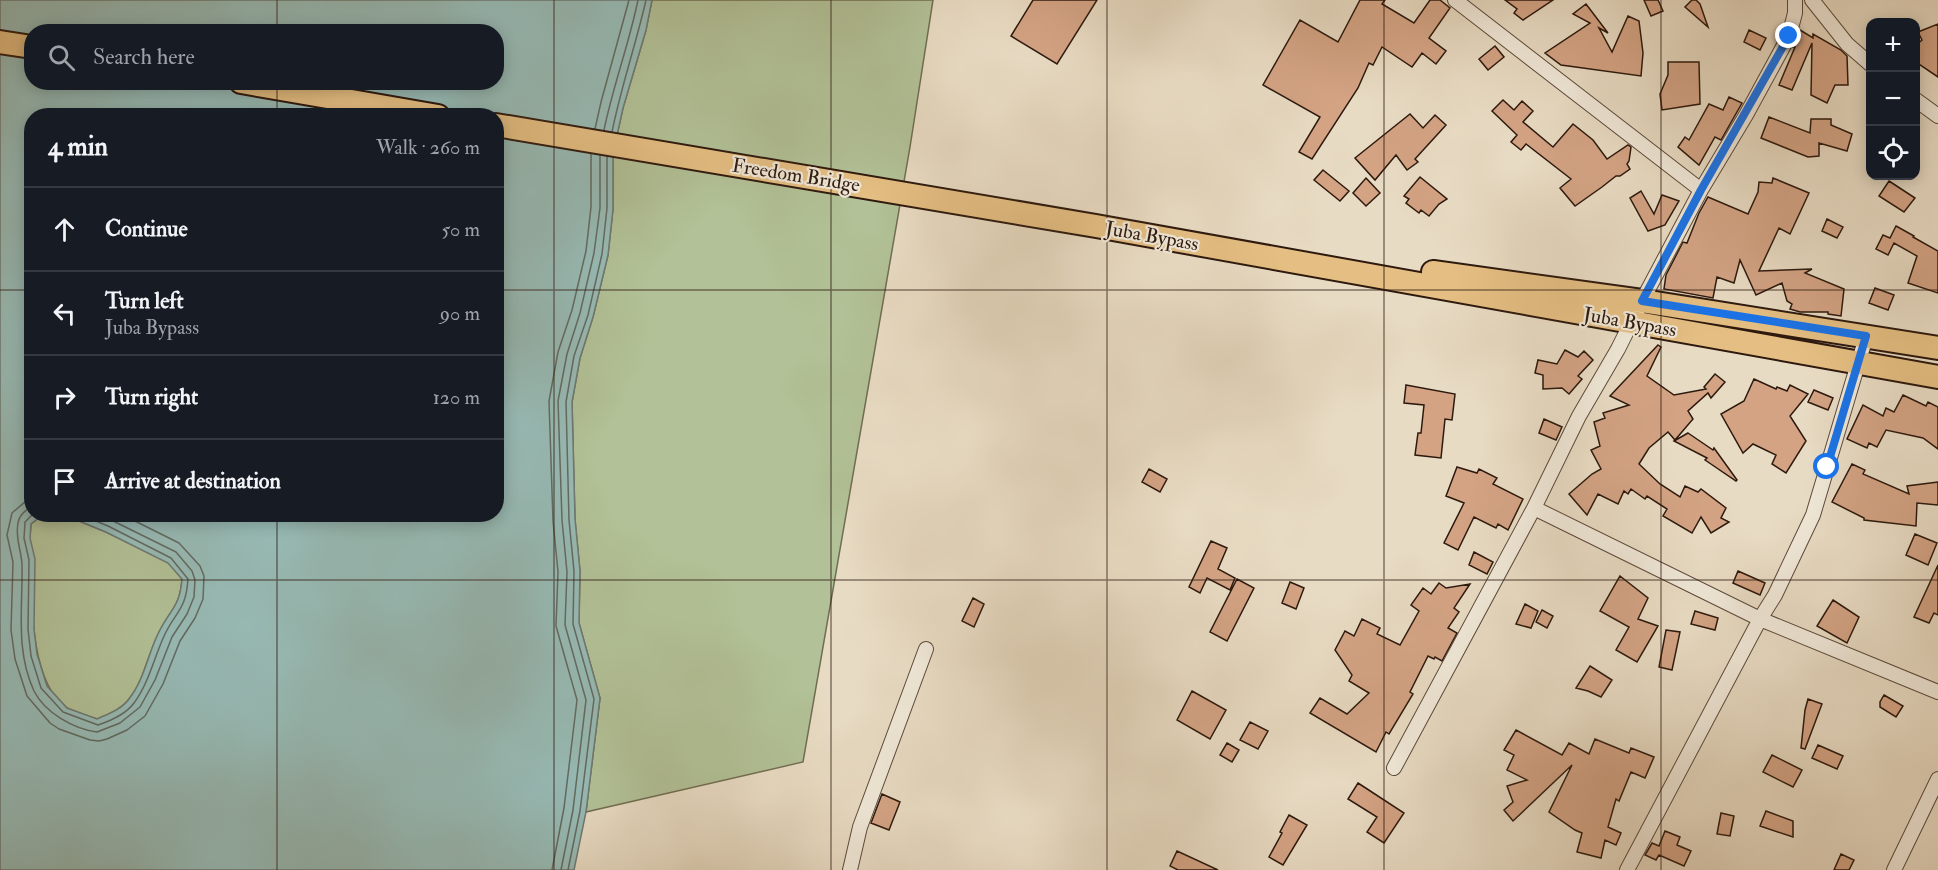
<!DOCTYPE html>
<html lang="en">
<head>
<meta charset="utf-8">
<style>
	body { margin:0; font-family:"IM FELL Double Pica",serif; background:#242831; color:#f1f3f6 }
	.controls { position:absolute; right:18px; top:18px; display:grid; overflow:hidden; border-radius:12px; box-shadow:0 3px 15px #0003 }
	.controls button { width:54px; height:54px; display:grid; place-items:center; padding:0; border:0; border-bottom:2px solid #363941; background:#171b24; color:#f1f3f6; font:30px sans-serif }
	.stop { position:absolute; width:18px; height:18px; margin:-14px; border:4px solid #1a73e8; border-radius:50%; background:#fff }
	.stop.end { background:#1a73e8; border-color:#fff; box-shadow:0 2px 6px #0008 }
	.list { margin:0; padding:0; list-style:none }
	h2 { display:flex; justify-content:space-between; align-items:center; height:78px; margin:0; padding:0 24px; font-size:26px }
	h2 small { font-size:20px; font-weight:400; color:#9ea1a6 }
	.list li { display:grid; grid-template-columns:39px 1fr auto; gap:18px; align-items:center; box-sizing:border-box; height:84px; padding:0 24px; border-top:2px solid #363941 }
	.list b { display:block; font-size:22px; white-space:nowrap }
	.list p { margin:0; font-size:20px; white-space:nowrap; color:#9ea1a6 }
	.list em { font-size:20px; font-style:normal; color:#9ea1a6 }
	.icon { flex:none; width:33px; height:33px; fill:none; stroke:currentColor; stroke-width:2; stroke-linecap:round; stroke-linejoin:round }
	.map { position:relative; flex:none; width:1938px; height:870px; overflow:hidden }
	.search { position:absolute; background:#171b24; box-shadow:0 3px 15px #0003; left:24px; top:24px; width:480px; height:66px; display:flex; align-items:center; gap:15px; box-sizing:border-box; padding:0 21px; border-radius:24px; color:#9ea1a6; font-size:22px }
	.panel { position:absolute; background:#171b24; box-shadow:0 3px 15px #0003; left:24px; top:108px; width:480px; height:414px; border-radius:24px }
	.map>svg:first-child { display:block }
</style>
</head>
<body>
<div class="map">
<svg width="1938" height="870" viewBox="0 0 1938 870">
	<rect width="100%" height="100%" fill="#e8dbc3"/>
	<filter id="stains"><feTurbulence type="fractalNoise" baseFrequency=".00333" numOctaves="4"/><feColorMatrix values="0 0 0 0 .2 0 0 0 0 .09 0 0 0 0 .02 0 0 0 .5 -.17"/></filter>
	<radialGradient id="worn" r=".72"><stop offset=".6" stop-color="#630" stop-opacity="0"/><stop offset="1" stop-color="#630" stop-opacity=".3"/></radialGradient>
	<!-- green -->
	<path fill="#b2c197" stroke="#706d52" stroke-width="1.5" d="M 652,0 L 933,0 L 910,147 L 803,762 L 586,812 L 600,698 L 579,623 L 580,571 L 575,520 L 572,402 L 580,358 L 593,317 L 608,255 L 613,209 L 613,153 L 623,108 L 646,30 Z
		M 55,515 L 79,521 L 106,532 L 169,563 L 182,579 C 180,606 171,609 160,630 C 148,652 145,679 129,699 C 122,709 108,714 97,719 C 88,716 75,713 67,708 C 26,681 32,583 30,538 L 31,524 L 40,517 Z"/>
	<!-- water -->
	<path fill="#97bbb6" stroke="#6d7a73" stroke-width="1.5" fill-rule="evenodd" d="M 0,0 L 652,0 L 646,30 L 623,108 L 613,153 L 613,209 L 608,255 L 593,317 L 580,358 L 572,402 L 575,519 L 580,571 L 579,623 L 600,698 L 586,812 L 574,870 L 0,870 ZM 32,32 L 496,32 L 496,82 L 32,82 ZM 32,116 L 496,116 L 496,514 L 55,515 L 79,521 L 106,532 L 168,563 L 182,579 C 180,606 171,609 160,630 C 148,652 145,679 129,699 C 122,709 108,714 97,719 L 67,708 L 47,686 L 37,654 L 34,629 L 35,559 L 30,538 L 31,524 L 40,517 L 50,514 L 32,514 Z"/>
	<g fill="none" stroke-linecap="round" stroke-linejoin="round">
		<!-- shore -->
		<path stroke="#626a62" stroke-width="1.5" d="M 595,129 L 601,102 L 629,0
			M 604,130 C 613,86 629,44 638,0
			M 612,132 C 621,87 636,44 646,0
			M 32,496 L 12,513 L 7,535 L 13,562 L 11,630 L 15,659 L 27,696 L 50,723 L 59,729 L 90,740 L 99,741 L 107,739 L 127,730 L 145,716 L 163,684 L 180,641 L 195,618 L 203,599 L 204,576 L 200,566 L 179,543 L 121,514
			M 32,506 C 25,511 19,515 18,523 C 15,538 21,549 22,564 C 23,607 15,650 34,691 C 45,713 74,729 97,732 L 120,723 L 140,707 L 155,680 L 172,637 L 187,614 L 194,597 L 195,580 L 192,571 L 176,552 L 99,514
			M 33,514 L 25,522 L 24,538 L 29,560 L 28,629 L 31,656 L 41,688 L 63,712 L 98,725 C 110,721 126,714 134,703 C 149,683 154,657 165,634 C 176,611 186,610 188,579 L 171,558 L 108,526 L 79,514
			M 552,870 L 564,808 L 577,700 L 556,626 L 558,572 L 553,521 L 549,401 L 558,352 L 572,310 L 586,251 L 591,207 L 591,154
			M 561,870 L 573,810 L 586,700 L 565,625 L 567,572 L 562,520 L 558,401 L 567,354 L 580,313 L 594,253 L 600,208 L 600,155
			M 568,870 L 580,811 L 594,699 L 573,624 L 574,571 L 569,520 L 566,402 L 574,356 L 588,315 L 602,254 L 607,208 L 607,157"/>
	</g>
	<!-- building -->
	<path fill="#d3a384" stroke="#2d190e" stroke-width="1.5" d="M 1033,0 L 1097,0 L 1057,64 L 1011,36 Z
		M 1360,0 L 1385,0 L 1382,4 L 1414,23 L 1430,0 L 1440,0 L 1450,8 L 1429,38 L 1446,51 L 1436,64 L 1422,53 L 1412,67 L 1382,47 L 1373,65 L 1369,63 L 1358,88 L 1312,159 L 1299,152 L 1320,117 L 1263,85 L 1300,20 L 1338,42 Z
		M 1505,0 L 1553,0 L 1523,20 L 1514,13 L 1517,9 Z
		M 1644,0 L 1658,0 L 1663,11 L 1651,16 Z
		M 1692,0 L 1696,0 L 1700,4 L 1708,27 L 1685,7 Z
		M 1586,4 L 1608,33 L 1599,28 L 1612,52 L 1628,16 L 1639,21 L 1643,53 L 1641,76 L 1561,65 L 1545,53 L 1590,23 L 1573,14 Z
		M 1938,24 L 1938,77 L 1916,62 L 1916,45 L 1922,40 L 1918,32 Z
		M 1749,30 L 1766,38 L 1760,50 L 1744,42 Z
		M 1800,30 L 1813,38 L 1813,34 L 1841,50 L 1847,56 L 1848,85 L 1835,85 L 1827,103 L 1811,95 L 1812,43 L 1792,90 L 1779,85 L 1795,47 L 1793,47 Z
		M 1495,46 L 1504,57 L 1488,70 L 1479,59 Z
		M 1668,62 L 1699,62 L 1700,104 L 1662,110 L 1660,94 L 1668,75 Z
		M 1729,97 L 1742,103 L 1721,140 L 1715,137 L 1699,165 L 1678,147 L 1685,137 L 1689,140 L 1709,104 L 1723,110 Z
		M 1503,100 L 1514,110 L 1522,101 L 1533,111 L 1523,122 L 1553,147 L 1573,124 L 1593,140 L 1607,159 L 1628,145 L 1631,147 L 1629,161 L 1627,164 L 1630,169 L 1620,176 L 1616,176 L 1602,187 L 1575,206 L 1560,188 L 1571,179 L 1526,144 L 1521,150 L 1511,142 L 1517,135 L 1492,111 Z
		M 1410,114 L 1423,128 L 1435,115 L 1446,125 L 1415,159 L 1418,162 L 1407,170 L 1396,155 L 1375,180 L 1355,158 Z
		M 1769,117 L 1810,133 L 1811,119 L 1831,119 L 1831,125 L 1852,134 L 1847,151 L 1819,143 L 1819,156 L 1808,157 L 1761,138 Z
		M 1323,170 L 1349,191 L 1340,201 L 1314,180 Z
		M 1420,177 L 1447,199 L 1439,204 L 1429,216 L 1421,210 L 1419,213 L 1406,203 L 1409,199 L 1404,196 Z
		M 1366,178 L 1380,193 L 1366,206 L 1353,193 Z
		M 1773,178 L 1809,193 L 1790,234 L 1779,228 L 1759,271 L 1812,269 L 1805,273 L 1844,289 L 1841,316 L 1828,314 L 1828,312 L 1800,312 L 1790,309 L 1792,304 L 1787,301 L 1782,283 L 1756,295 L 1740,260 L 1734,283 L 1717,277 L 1713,298 L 1664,289 L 1666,275 L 1683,242 L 1687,243 L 1699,213 L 1708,197 L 1748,214 L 1758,192 L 1759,182 L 1772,183 Z
		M 1889,181 L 1915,198 L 1904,212 L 1879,196 Z
		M 1641,191 L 1654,214 L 1662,195 L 1679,201 L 1665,225 L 1648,231 L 1630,198 Z
		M 1827,219 L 1843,227 L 1837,238 L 1822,231 Z
		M 1896,226 L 1914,236 L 1913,237 L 1938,251 L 1938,293 L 1908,283 L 1917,256 L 1894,243 L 1888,255 L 1876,249 L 1883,235 L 1890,238 Z
		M 1875,288 L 1894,295 L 1888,310 L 1869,303 Z
		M 1658,345 L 1661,347 L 1647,376 L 1674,395 L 1706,389 L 1704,387 L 1715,374 L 1725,382 L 1711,398 L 1708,393 L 1688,411 L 1693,419 L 1675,440 L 1668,432 L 1649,448 L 1639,464 L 1660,484 L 1680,497 L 1685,486 L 1698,492 L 1701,489 L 1726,508 L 1721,518 L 1729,522 L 1711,533 L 1701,517 L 1692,533 L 1663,516 L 1667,509 L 1647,496 L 1645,499 L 1631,489 L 1628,494 L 1624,491 L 1618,504 L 1598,494 L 1587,515 L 1569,494 L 1592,474 L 1601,469 L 1591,450 L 1600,446 L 1594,422 L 1605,418 L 1603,413 L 1629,405 L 1610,396 Z
		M 1565,350 L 1578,357 L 1584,351 L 1593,360 L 1578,376 L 1582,379 L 1569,394 L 1562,388 L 1543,389 L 1543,375 L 1535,373 L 1538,360 L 1557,364 Z
		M 1754,379 L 1776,389 L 1777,387 L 1787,391 L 1790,385 L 1808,394 L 1790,416 L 1806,441 L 1786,473 L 1772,464 L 1776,455 L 1753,444 L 1743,453 L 1721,414 L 1744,401 Z
		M 1406,385 L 1455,394 L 1452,420 L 1445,419 L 1441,458 L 1415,455 L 1418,433 L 1421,433 L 1424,405 L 1404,403 Z
		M 1814,390 L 1833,398 L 1828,410 L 1808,402 Z
		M 1903,395 L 1926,406 L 1928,402 L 1938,407 L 1938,449 L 1923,438 L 1886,430 L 1877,447 L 1869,443 L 1867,448 L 1847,439 L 1863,405 L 1883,416 L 1886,408 L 1894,412 Z
		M 1544,419 L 1562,427 L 1556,440 L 1539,433 Z
		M 1688,433 L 1713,450 L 1714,448 L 1737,480 L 1736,481 L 1705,460 L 1707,458 L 1674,441 Z
		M 1852,464 L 1865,470 L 1863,474 L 1909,494 L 1907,486 L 1938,482 L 1938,505 L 1917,503 L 1916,526 L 1864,520 L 1864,518 L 1832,502 Z
		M 1457,467 L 1477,473 L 1479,469 L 1497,478 L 1493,484 L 1523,499 L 1508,530 L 1498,524 L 1496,528 L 1474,517 L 1458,550 L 1444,543 L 1464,503 L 1446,496 Z
		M 1149,469 L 1167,479 L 1160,492 L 1142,482 Z
		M 1915,534 L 1937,543 L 1928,565 L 1906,555 Z
		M 1211,541 L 1227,548 L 1218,569 L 1235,578 L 1230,590 L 1207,578 L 1200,593 L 1189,587 Z
		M 1474,552 L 1493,562 L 1487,574 L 1469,565 Z
		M 1938,565 L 1938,615 L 1934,613 L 1929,623 L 1914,617 Z
		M 1738,571 L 1765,583 L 1760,595 L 1733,583 Z
		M 1620,576 L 1648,598 L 1638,619 L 1658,626 L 1637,662 L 1616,650 L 1629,627 L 1600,611 Z
		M 1237,579 L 1254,588 L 1227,641 L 1210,632 Z
		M 1290,582 L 1304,588 L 1296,609 L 1282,603 Z
		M 1439,583 L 1446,588 L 1470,584 L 1454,608 L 1459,612 L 1448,628 L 1457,633 L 1442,661 L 1435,657 L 1434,659 L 1428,656 L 1410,692 L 1413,694 L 1389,734 L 1386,732 L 1376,752 L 1310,713 L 1320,698 L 1347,714 L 1369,693 L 1349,681 L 1352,675 L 1335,650 L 1345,631 L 1354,636 L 1362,619 L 1380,628 L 1377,634 L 1400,645 L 1419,611 L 1411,605 L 1423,588 L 1431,594 Z
		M 973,598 L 984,604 L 974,627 L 962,621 Z
		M 1833,600 L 1859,617 L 1847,643 L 1817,626 Z
		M 1525,604 L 1538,611 L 1531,628 L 1516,624 Z
		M 1542,610 L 1553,616 L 1547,628 L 1536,622 Z
		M 1695,611 L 1718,618 L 1715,630 L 1691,624 Z
		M 1666,630 L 1680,632 L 1672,670 L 1659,667 Z
		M 1590,666 L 1612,680 L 1601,697 L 1588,691 L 1576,688 Z
		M 1192,691 L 1226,710 L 1210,739 L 1177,720 Z
		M 1884,695 L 1903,706 L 1896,717 L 1880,707 L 1880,702 Z
		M 1808,699 L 1822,704 L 1805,749 L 1801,748 L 1805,710 Z
		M 1250,722 L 1268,731 L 1258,749 L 1240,740 Z
		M 1516,730 L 1562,755 L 1569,743 L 1589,754 L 1595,739 L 1629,753 L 1631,748 L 1654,757 L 1645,778 L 1631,772 L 1619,801 L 1616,799 L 1608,827 L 1621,833 L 1616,845 L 1605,840 L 1601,858 L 1577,852 L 1582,833 L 1575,830 L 1549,812 L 1572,765 L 1513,821 L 1504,810 L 1513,802 L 1507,786 L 1527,780 L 1507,770 L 1514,755 L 1504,750 Z
		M 1227,743 L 1239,750 L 1232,762 L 1220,755 Z
		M 1818,745 L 1843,756 L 1837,769 L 1812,758 Z
		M 1772,755 L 1802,770 L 1793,787 L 1763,772 Z
		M 1358,783 L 1404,813 L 1384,843 L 1367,832 L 1377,817 L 1348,799 Z
		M 882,794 L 900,802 L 889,830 L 871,823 Z
		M 1766,811 L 1793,821 L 1793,837 L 1760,826 Z
		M 1721,813 L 1734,816 L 1730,836 L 1717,834 Z
		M 1289,815 L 1307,825 L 1283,865 L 1269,857 L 1282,833 L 1280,832 Z
		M 1665,831 L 1680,837 L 1677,845 L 1691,851 L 1684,866 L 1659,855 L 1656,860 L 1645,855 L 1652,843 L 1659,846 Z
		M 1177,851 L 1218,870 L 1178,870 L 1170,866 Z
		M 1841,854 L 1854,860 L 1849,870 L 1834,870 Z"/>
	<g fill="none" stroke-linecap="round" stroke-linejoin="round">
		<!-- street casing -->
		<g stroke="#5c4a3b" stroke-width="16">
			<path id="street" d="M 1455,0 L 1701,190
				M 1812,0 L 1847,44 L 1870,64
				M 1916,100 L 1938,116
				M 1534,508 L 1760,619 L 1938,692
				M 1394,768 L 1534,508 L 1579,416 L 1618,349 L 1642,301 L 1701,190 L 1746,115 L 1789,36 L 1795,13 L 1795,0
				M 850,870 L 860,827 L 926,649
				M 1627,870 L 1760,619 L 1775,595 L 1813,515 L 1866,337
				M 1894,870 L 1938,779"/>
		</g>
		<!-- primary casing -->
		<g stroke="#2d190e" stroke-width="26">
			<path id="primary" d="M 0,42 L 32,47
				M 241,82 L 438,116
				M 496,125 L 1096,226 L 1938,377
				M 1433,272 L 1642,301 L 1938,348"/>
		</g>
		<!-- street -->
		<use href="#street" stroke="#f0e8d8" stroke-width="14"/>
		<!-- primary -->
		<use href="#primary" stroke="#e4be82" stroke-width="22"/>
	</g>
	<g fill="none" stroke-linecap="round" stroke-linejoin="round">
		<!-- route -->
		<path stroke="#1a73e8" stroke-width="8" d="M 1789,36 L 1701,190 L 1642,301 L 1866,336 L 1827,467"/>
	</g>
	<!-- grid -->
	<path fill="none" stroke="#2d190e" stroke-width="1.5" stroke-opacity="0.55" d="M 277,0 L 277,32M 554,0 L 554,870M 831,0 L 831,870M 1107,0 L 1107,870M 1384,0 L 1384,870M 1661,0 L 1661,870M 277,82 L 277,116M 0,290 L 32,290M 496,290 L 1938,290M 277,514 L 277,870M 0,580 L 1938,580"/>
	<g text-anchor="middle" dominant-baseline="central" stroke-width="4.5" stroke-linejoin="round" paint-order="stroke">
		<!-- street labels -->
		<g font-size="20" fill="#2d190e" stroke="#f0e8d8">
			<text transform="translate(796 175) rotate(9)">Freedom Bridge</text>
			<text transform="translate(1152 236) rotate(10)">Juba Bypass</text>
			<text transform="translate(1630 322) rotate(10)">Juba Bypass</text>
		</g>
	</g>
	<rect width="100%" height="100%" filter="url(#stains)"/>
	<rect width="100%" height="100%" fill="url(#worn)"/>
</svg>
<div class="controls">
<button>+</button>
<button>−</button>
<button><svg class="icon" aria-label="locate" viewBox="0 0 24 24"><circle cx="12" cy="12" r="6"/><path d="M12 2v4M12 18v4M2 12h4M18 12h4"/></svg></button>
</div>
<div class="stop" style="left:1827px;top:467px"></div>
<div class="stop end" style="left:1789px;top:36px"></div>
<div class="search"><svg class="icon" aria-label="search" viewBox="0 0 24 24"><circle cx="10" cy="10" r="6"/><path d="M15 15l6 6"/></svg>Search here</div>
<section class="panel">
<h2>4 min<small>Walk · 260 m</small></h2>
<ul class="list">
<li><svg class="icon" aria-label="ahead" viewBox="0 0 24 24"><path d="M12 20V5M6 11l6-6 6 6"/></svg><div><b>Continue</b></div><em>50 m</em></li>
<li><svg class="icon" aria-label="left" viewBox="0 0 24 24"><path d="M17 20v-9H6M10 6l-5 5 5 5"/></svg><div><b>Turn left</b><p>Juba Bypass</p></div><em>90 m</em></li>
<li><svg class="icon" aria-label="right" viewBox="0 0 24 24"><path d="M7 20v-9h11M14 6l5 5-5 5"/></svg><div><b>Turn right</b></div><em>120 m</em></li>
<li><svg class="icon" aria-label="arrive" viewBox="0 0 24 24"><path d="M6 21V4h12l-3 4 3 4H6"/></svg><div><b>Arrive at destination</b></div></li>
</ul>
</section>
</div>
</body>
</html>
